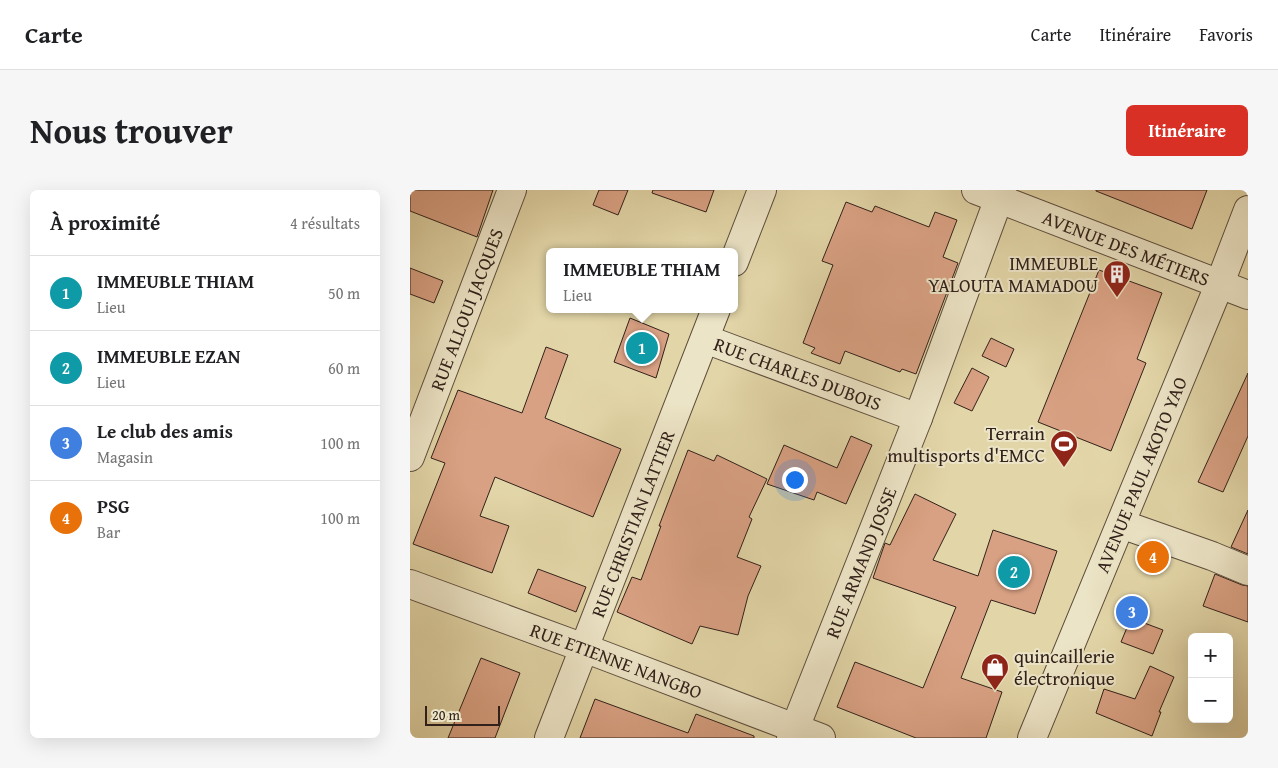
<!DOCTYPE html>
<html lang="fr">
<head>
<meta charset="utf-8">
<style>
	body { margin:0; font-family:"Gentium Book Plus",serif; background:#f6f6f6; color:#202124 }
	.controls { position:absolute; right:15px; bottom:15px; display:grid; overflow:hidden; border-radius:8px; box-shadow:0 5px 20px #0002 }
	.controls button { width:45px; height:45px; display:grid; place-items:center; padding:0; border:0; border-bottom:1px solid #e0e0e0; background:#fff; color:#202124; font:25px sans-serif }
	.scale { position:absolute; left:15px; bottom:12px; width:75px; box-sizing:border-box; padding-left:5px; border:2px solid #31211a; border-top:0; font-size:14px; line-height:18px; white-space:nowrap; color:#31211a; -webkit-text-stroke:4px #ece4c6; paint-order:stroke }
	.you { position:absolute; left:384px; top:289px; width:18px; height:18px; margin:-12px; border:4px solid #fff; border-radius:50%; background:#1a73e8; box-shadow:0 0 0 8px #1a73e833 }
	.badge { display:grid; place-items:center; width:32px; height:32px; border-radius:50%; background:#d93025; color:#fff; font-size:16px; font-weight:700 }
	.pin { position:absolute; translate:-50% -50%; border:2px solid #fff; box-shadow:0 1px 5px #0006 }
	.popup { position:absolute; left:136px; top:58px; width:192px; height:65px; box-sizing:border-box; display:grid; place-content:center; border-radius:8px; background:#fff; filter:drop-shadow(0 1px 4px #0005); font-size:16px; white-space:nowrap; color:#757577 }
	.popup b { font-size:19px; color:#202124 }
	.popup::after { content:''; position:absolute; left:50%; top:100%; margin-left:-10px; border:10px solid transparent; border-top-color:#fff }
	.list { margin:0; padding:0; list-style:none }
	h2 { display:flex; justify-content:space-between; align-items:center; height:65px; margin:0; padding:0 20px; font-size:21px }
	h2 small { font-size:16px; font-weight:400; color:#757577 }
	.list li { display:grid; grid-template-columns:32px 1fr auto; gap:15px; align-items:center; box-sizing:border-box; height:75px; padding:0 20px; border-top:1px solid #e0e0e0 }
	.list b { display:block; font-size:19px; white-space:nowrap }
	.list p { margin:0; font-size:16px; white-space:nowrap; color:#757577 }
	.list em { font-size:16px; font-style:normal; color:#757577 }
	.map { position:relative; flex:none; width:838px; height:548px; overflow:hidden; border-radius:8px }
	header { display:flex; align-items:center; gap:30px; box-sizing:border-box; height:70px; padding:0 25px; background:#fff; border-bottom:1px solid #e0e0e0 }
	header strong { font-size:24px }
	nav { display:flex; gap:28px; margin-inline-start:auto; font-size:18px }
	.intro { display:flex; align-items:center; justify-content:space-between; box-sizing:border-box; height:120px; padding:0 30px }
	h1 { margin:0; font-size:35px }
	.button { padding:12px 22px; border-radius:8px; background:#d93025; color:#fff; font-size:18px; font-weight:700 }
	main { display:flex; gap:30px; padding:0 30px }
	aside { flex:1; background:#fff; border-radius:8px; box-shadow:0 5px 20px #0002 }
	.map>svg:first-child { display:block }
</style>
</head>
<body>
<header>
<strong>Carte</strong>
<nav><a>Carte</a><a>Itinéraire</a><a>Favoris</a></nav>
</header>
<div class="intro"><h1>Nous trouver</h1><a class="button">Itinéraire</a></div>
<main>
<aside>
<h2>À proximité<small>4 résultats</small></h2>
<ul class="list">
<li><span class="badge" style="background:#0f9aa8">1</span><div><b>IMMEUBLE THIAM</b><p>Lieu</p></div><em>50 m</em></li>
<li><span class="badge" style="background:#0f9aa8">2</span><div><b>IMMEUBLE EZAN</b><p>Lieu</p></div><em>60 m</em></li>
<li><span class="badge" style="background:#3f7fe0">3</span><div><b>Le club des amis</b><p>Magasin</p></div><em>100 m</em></li>
<li><span class="badge" style="background:#e8710a">4</span><div><b>PSG</b><p>Bar</p></div><em>100 m</em></li>
</ul>
</aside>
<div class="map">
<svg width="838" height="548" viewBox="0 0 838 548">
	<rect width="100%" height="100%" fill="#e2d5a7"/>
	<filter id="stains"><feTurbulence type="fractalNoise" baseFrequency=".004" numOctaves="4"/><feColorMatrix values="0 0 0 0 .2 0 0 0 0 .09 0 0 0 0 .02 0 0 0 .5 -.17"/></filter>
	<radialGradient id="worn" r=".72"><stop offset=".6" stop-color="#630" stop-opacity="0"/><stop offset="1" stop-color="#630" stop-opacity=".3"/></radialGradient>
	<!-- building -->
	<path fill="#d9a183" stroke="#31211a" d="M 0,0 L 83,0 L 67,47 L 0,21 Z
		M 189,0 L 218,0 L 208,25 L 183,15 Z
		M 243,0 L 304,0 L 296,22 L 242,3 Z
		M 686,0 L 797,0 L 782,39 L 686,1 Z
		M 436,12 L 462,22 L 465,16 L 519,37 L 525,22 L 547,30 L 533,67 L 548,73 L 506,184 L 492,179 L 490,182 L 435,161 L 430,174 L 401,163 L 405,158 L 393,153 L 423,75 L 412,71 Z
		M 0,78 L 33,91 L 24,113 L 0,104 Z
		M 689,80 L 752,103 L 727,169 L 736,173 L 701,261 L 628,232 Z
		M 220,128 L 259,144 L 246,188 L 204,172 Z
		M 581,148 L 604,159 L 596,177 L 572,166 Z
		M 136,157 L 158,165 L 135,228 L 211,259 L 183,327 L 85,287 L 70,326 L 99,336 L 82,383 L 3,354 L 35,273 L 21,268 L 48,200 L 112,223 Z
		M 562,178 L 579,187 L 562,221 L 544,213 Z
		M 838,183 L 838,246 L 813,302 L 788,292 Z
		M 441,246 L 462,255 L 436,314 L 407,302 L 404,310 L 357,294 L 374,255 L 427,278 Z
		M 278,260 L 304,271 L 307,265 L 357,289 L 339,327 L 342,329 L 327,367 L 351,376 L 338,406 L 328,445 L 290,436 L 282,454 L 207,422 L 222,387 L 231,390 L 251,336 L 249,336 Z
		M 505,304 L 546,324 L 523,370 L 568,386 L 583,340 L 647,361 L 625,424 L 581,410 L 551,488 L 592,502 L 576,548 L 506,548 L 427,517 L 445,472 L 513,498 L 546,417 L 463,388 L 475,353 L 480,355 Z
		M 838,320 L 838,364 L 821,357 Z
		M 128,379 L 176,397 L 166,422 L 118,403 Z
		M 805,384 L 832,395 L 838,396 L 838,432 L 793,416 Z
		M 721,428 L 753,440 L 743,464 L 711,452 Z
		M 71,468 L 110,483 L 85,548 L 38,548 Z
		M 740,476 L 764,487 L 749,522 L 751,522 L 742,546 L 686,523 L 694,499 L 725,509 Z
		M 185,509 L 278,543 L 286,524 L 344,546 L 344,548 L 170,548 Z"/>
	<g fill="none" stroke-linecap="round" stroke-linejoin="round">
		<!-- minor casing -->
		<g stroke="#5d4e3d" stroke-width="30">
			<g id="minor">
				<path id="s1" d="M 566,0 L 838,105"/>
				<path d="M 324,72 L 352,0"/>
				<path id="s2" d="M 295,149 L 508,228"/>
				<path id="s3" d="M 0,267 L 102,0"/>
				<path d="M 711,334 L 802,366 L 838,381"/>
				<path id="s4" d="M 0,394 L 174,458 L 411,548"/>
				<path id="s5" d="M 139,548 L 306,119"/>
				<path id="s6" d="M 381,548 L 508,228 L 592,0"/>
				<path id="s7" d="M 622,548 L 810,93 L 838,20"/>
			</g>
		</g>
		<!-- minor -->
		<use href="#minor" stroke="#ece4c6" stroke-width="28"/>
	</g>
	<!-- icons -->
	<defs>
		<g id="building-pin" transform="scale(1.4375)"><path d="M0 17L-7.5 6A9.5 9.5 0 1 1 7.5 6Z" fill="#8f2418" stroke="#ece4c6"/><path d="M-4-6H4V6H1V3H-1V6H-4ZM-2.5-4.3h1.7v1.8h-1.7ZM.8-4.3h1.7v1.8H.8ZM-2.5-1h1.7V.8h-1.7ZM.8-1h1.7V.8H.8Z" fill="#fff"/></g>
		<g id="stadium-pin" transform="scale(1.4375)"><path d="M0 17L-7.5 6A9.5 9.5 0 1 1 7.5 6Z" fill="#8f2418" stroke="#ece4c6"/><path d="M0-5a6.5 5 0 1 0 0 10a6.5 5 0 1 0 0-10ZM-3.5-1.8h7v3.6h-7Z" fill="#fff"/></g>
		<g id="shop-pin" transform="scale(1.4375)"><path d="M0 17L-7.5 6A9.5 9.5 0 1 1 7.5 6Z" fill="#8f2418" stroke="#ece4c6"/><path d="M-5-2.5h2.3a2.7 3.5 0 0 1 5.4 0H5L5.5 6h-11ZM-1.5-2.5h3a1.5 2.3 0 0 0-3 0Z" fill="#fff"/></g>
	</defs>
	<g fill-rule="evenodd">
		<use href="#building-pin" x="707" y="84"/>
		<use href="#stadium-pin" x="654" y="254"/>
		<use href="#shop-pin" x="585" y="477"/>
	</g>
	<g text-anchor="middle" dominant-baseline="central" stroke-width="4" stroke-linejoin="round" paint-order="stroke">
		<!-- street labels -->
		<g font-size="19" fill="#31211a" stroke="#ece4c6">
			<text stroke="none"><textPath href="#s1" startOffset="161">AVENUE DES MÉTIERS</textPath></text>
			<text stroke="none"><textPath href="#s3" startOffset="158">RUE ALLOUI JACQUES</textPath></text>
			<text stroke="none"><textPath href="#s2" startOffset="99">RUE CHARLES DUBOIS</textPath></text>
			<text stroke="none"><textPath href="#s7" startOffset="285">AVENUE PAUL AKOTO YAO</textPath></text>
			<text stroke="none"><textPath href="#s5" startOffset="230">RUE CHRISTIAN LATTIER</textPath></text>
			<text stroke="none"><textPath href="#s6" startOffset="189">RUE ARMAND JOSSE</textPath></text>
			<text stroke="none"><textPath href="#s4" startOffset="220">RUE ETIENNE NANGBO</textPath></text>
		</g>
		<!-- poi labels -->
		<g font-size="19" fill="#31211a" stroke="#ece4c6" text-anchor="end">
			<text x="688" y="73">IMMEUBLE<tspan x="688" dy="22">YALOUTA MAMADOU</tspan></text>
			<text x="635" y="243">Terrain<tspan x="635" dy="22">multisports d'EMCC</tspan></text>
			<text x="604" y="466" text-anchor="start">quincaillerie<tspan x="604" dy="22">électronique</tspan></text>
		</g>
	</g>
	<rect width="100%" height="100%" filter="url(#stains)"/>
	<rect width="100%" height="100%" fill="url(#worn)"/>
</svg>
<div class="controls">
<button>+</button>
<button>−</button>
</div>
<div class="scale">20 m</div>
<div class="you"></div>
<div class="pin badge" style="left:232px;top:158px;background:#0f9aa8">1</div>
<div class="popup"><b>IMMEUBLE THIAM</b>Lieu</div>
<div class="pin badge" style="left:604px;top:382px;background:#0f9aa8">2</div>
<div class="pin badge" style="left:722px;top:422px;background:#3f7fe0">3</div>
<div class="pin badge" style="left:743px;top:367px;background:#e8710a">4</div>
</div>
</main>
</body>
</html>
